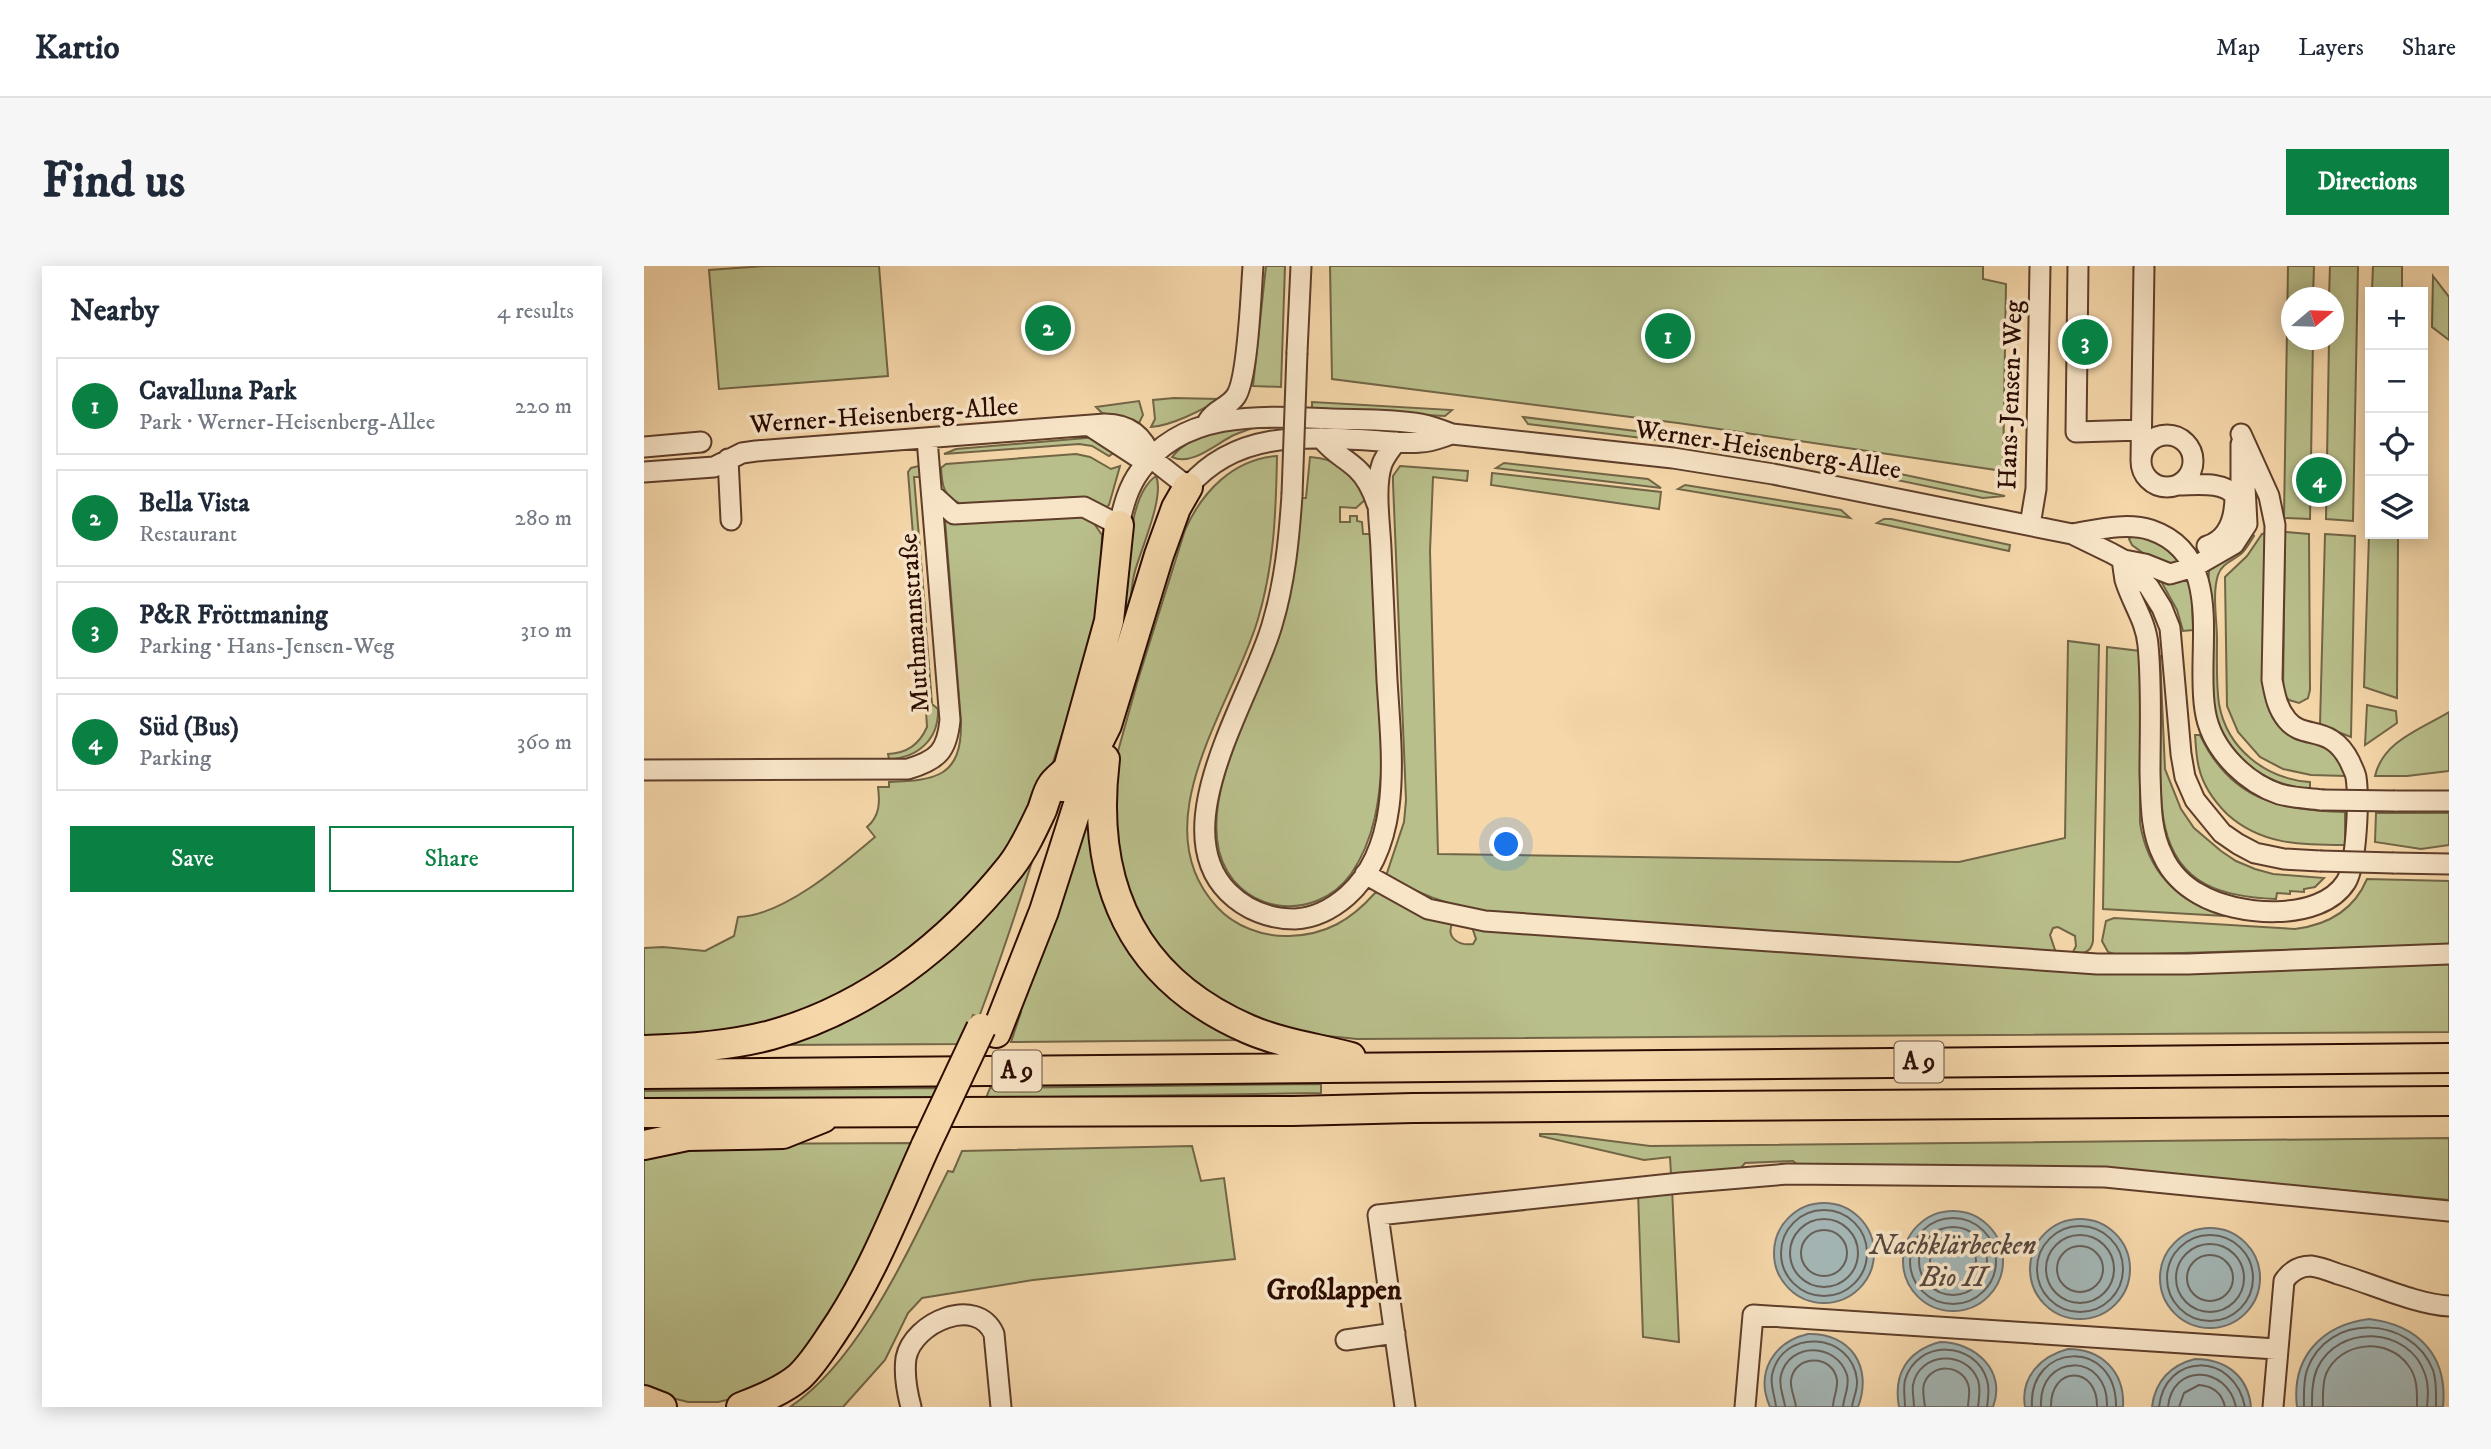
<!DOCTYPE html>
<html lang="en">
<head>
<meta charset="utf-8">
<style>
	body { margin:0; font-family:"IM FELL DW Pica",serif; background:#f6f6f7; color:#1f2937 }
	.controls { position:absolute; right:21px; top:21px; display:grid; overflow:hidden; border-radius:0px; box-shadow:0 4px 18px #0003 }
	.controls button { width:63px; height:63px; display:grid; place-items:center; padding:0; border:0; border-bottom:2px solid #e0e1e3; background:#fff; color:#1f2937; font:35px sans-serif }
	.compass { position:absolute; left:1637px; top:21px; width:63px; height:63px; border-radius:50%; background:#fff; box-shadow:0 4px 18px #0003; rotate:71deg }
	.you { position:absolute; left:863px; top:579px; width:24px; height:24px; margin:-18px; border:5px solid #fff; border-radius:50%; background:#1a73e8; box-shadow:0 0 0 10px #1a73e833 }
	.badge { display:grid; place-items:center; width:46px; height:46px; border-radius:50%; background:#0b8043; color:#fff; font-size:23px; font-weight:700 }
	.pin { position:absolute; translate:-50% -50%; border:4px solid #fff; box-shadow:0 2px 7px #0006 }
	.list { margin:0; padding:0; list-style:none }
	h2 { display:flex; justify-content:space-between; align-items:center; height:91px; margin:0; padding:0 28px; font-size:30px }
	h2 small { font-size:23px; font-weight:400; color:#747a83 }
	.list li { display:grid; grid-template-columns:46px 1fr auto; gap:21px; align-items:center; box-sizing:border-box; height:98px; margin:0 14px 14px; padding:0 14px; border:2px solid #e0e1e3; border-radius:0px }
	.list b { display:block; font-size:26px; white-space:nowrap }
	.list p { margin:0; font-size:23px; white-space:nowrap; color:#747a83 }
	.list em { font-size:23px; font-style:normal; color:#747a83 }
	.actions { display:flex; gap:14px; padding:21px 28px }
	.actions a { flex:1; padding:16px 0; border:2px solid #0b8043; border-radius:0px; text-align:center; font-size:24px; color:#0b8043 }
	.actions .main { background:#0b8043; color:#fff }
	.icon { flex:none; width:38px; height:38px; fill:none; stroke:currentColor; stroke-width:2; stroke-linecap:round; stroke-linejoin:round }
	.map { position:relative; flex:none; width:1805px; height:1141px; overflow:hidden; border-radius:0px }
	header { display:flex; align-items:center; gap:42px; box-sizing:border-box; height:98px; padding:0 35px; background:#fff; border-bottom:2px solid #e0e1e3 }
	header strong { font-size:33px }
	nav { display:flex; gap:38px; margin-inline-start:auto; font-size:24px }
	.intro { display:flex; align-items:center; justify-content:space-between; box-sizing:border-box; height:168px; padding:0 42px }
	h1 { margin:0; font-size:49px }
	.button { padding:18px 32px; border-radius:0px; background:#0b8043; color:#fff; font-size:24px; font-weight:700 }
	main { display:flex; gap:42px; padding:0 42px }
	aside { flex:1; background:#fff; border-radius:0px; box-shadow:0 4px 18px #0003 }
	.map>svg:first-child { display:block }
</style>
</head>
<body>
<header>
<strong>Kartio</strong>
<nav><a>Map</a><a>Layers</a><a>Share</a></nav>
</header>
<div class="intro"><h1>Find us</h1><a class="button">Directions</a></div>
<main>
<aside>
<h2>Nearby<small>4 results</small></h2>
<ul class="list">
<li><span class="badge">1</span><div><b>Cavalluna Park</b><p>Park · Werner-Heisenberg-Allee</p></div><em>220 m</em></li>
<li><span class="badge">2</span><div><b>Bella Vista</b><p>Restaurant</p></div><em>280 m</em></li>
<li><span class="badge">3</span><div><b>P&amp;R Fröttmaning</b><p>Parking · Hans-Jensen-Weg</p></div><em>310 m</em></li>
<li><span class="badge">4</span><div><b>Süd (Bus)</b><p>Parking</p></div><em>360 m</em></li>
</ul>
<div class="actions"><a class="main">Save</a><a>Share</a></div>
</aside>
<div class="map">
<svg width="1805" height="1141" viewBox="0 0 1805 1141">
	<rect width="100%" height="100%" fill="#f5d7aa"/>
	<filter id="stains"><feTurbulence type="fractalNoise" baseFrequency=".00286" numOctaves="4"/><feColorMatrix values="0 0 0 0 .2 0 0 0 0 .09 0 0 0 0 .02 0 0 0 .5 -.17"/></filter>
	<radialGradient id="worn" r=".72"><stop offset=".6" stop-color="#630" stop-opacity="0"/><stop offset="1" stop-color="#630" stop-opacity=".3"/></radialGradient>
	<!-- green -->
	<path fill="#b9bf8b" stroke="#726546" stroke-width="2" d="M 121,0 L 235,0 L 244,110 L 75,123 L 65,4 Z
		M 622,0 L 641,0 L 637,121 L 609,120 Z
		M 686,0 L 1339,0 L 1339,13 L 1362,18 L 1359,205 L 1034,157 L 688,113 Z
		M 1644,0 L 1670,0 L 1669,31 L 1647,32 L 1647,74 L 1669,74 L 1666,253 L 1640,252 Z
		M 1686,0 L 1714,0 L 1709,255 L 1682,253 L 1685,74 L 1689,74 L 1689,32 L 1685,31 Z
		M 1729,0 L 1758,0 L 1758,26 L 1728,26 Z
		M 1789,10 L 1805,31 L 1805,74 L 1788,61 Z
		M 530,132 L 574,133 C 560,144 526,160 507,161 L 511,153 L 509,134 Z
		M 495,135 L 499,149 L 495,157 L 458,147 L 452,141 Z
		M 668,136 L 808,144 L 801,150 L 668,143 Z
		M 879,151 L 1040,171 L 1171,193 L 1171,198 L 1039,177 L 884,158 Z
		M 611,161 C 604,164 597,166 590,169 C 573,177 547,201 528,191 C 548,166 581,162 611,161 Z
		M 442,172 L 448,172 L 471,186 L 465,190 L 448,180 L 435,178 L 300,188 L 312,183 Z
		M 432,188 L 446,191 L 467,203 L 476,200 L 465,239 L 461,242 L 437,231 L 317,238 C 299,231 298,219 297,202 L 302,198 Z
		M 633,190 C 632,246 630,300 614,353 C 589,439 496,558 573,641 C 590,660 619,671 645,670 C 682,669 707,654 731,627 L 735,626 L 809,656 C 801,671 814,680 829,678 L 832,673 L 827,658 L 1543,706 L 1805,698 L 1805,766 L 713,773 L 645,766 L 574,739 L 506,676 L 469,589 L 471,496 L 493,417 L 541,264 C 558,226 589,193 633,190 Z
		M 666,191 C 698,193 707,207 724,231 L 712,242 L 696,241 L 696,256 L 706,256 L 706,250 L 713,250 L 713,255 L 718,256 L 719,268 L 728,268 L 738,492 C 736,532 731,573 707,608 C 670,659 591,648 575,585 C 558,513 625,419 641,348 C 649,310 651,270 656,232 L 662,232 Z
		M 860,197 L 1004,213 L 1017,222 L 852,202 Z
		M 1206,197 L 1223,201 L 1361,230 L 1339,232 L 1205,204 Z
		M 275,200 L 277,211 L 270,211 L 282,356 L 276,357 L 264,206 L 267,202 Z
		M 756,200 L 824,205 L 823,215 L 789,211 L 786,285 L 794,588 L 1315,596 L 1421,572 L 1424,375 L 1455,379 L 1449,675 C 1447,687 1439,688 1428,688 L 1432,680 L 1431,670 L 1414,661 L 1409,662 L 1406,669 L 1412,687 L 839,645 C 798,637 778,629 742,610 L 760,556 L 762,534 L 749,217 L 749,210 Z
		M 848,207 L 1017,226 L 1015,243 L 847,219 Z
		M 512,210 C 521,230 497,283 491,305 C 487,319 487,334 485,349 L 480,350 C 485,315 480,232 512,210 Z
		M 1041,219 L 1197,244 L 1206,252 L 1034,223 Z
		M 437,250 L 449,256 L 458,269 L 456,333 L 453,351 L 426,445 L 406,505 L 343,618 L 235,712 L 134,760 L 0,779 L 0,682 L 19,681 L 61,685 L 90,670 L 94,651 C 139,650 198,599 231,571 L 223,561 C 236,550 236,536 234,521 L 245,521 L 245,516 C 291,514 318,512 317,456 L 301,254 Z
		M 1240,253 L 1247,253 L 1366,279 L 1365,285 L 1233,257 Z
		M 1641,266 L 1665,268 L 1666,424 L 1664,432 L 1655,437 L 1645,434 L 1639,428 Z
		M 1607,267 L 1610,270 C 1606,276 1603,282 1598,287 C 1589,295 1578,297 1574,309 C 1568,328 1573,354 1573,373 C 1573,394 1572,417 1575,438 C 1583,483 1622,513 1666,516 L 1666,523 C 1620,519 1578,489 1569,441 C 1565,421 1568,397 1567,376 C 1567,353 1563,328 1565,305 L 1569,299 Z
		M 1624,267 L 1620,423 C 1644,444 1696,479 1701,510 L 1667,509 L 1639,503 L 1616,491 L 1594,466 L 1583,440 L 1581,311 L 1603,290 L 1618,268 Z
		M 1681,268 L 1711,270 L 1707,471 L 1676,459 Z
		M 1488,270 C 1508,271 1524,281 1535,297 L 1517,300 L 1488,279 L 1485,273 Z
		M 1725,270 L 1754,272 L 1753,432 L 1720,421 Z
		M 1544,310 L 1548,332 L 1549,364 L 1539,365 L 1533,344 L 1518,317 L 1519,314 Z
		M 282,362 L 288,438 L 294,443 C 295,473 274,492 245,493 L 244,488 C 263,487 275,479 283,461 L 277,363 Z
		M 1463,381 L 1496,385 L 1496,557 C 1504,607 1534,636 1581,650 L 1459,643 Z
		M 1513,390 L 1516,390 L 1521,503 L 1537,543 L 1550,562 L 1577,585 L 1592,595 L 1611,603 L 1629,608 L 1680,612 L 1671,621 L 1660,623 L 1660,626 L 1646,625 L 1646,628 L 1633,627 L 1632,633 C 1580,631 1534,620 1521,561 C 1517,544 1517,526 1516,508 C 1514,468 1513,429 1513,390 Z
		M 1723,439 L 1752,445 L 1753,457 L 1721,479 Z
		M 1805,446 L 1805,505 L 1763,510 L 1731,510 C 1739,475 1777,463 1805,446 Z
		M 1551,469 L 1556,469 C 1587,534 1634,544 1701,546 L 1701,579 C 1657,579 1617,579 1583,548 C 1570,535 1559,519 1555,502 C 1552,491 1552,480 1551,469 Z
		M 448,528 L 459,624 L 594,774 L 367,776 L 377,746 L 371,743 Z
		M 1732,547 L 1805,547 L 1805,579 L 1777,583 L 1731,576 Z
		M 401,553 C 381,620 360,685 335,751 L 329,749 L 317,778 L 133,779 L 237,728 Z
		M 1723,613 L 1805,615 L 1805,679 L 1473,689 L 1464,686 L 1458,675 L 1462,655 L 1470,652 L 1651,663 C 1683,659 1710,644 1723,613 Z
		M 677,818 L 677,827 L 342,832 L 346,822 Z
		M 297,822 L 294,832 L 0,832 L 0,825 Z
		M 896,868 L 912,868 L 1006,880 L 1805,872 L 1805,934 L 1479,904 L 1155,900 L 1149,895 L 1101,897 L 1096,903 L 1027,908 L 1026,891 L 1000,894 L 896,870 Z
		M 274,877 L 220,993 L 158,1094 L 101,1130 L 74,1136 L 44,1136 L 0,1125 L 0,888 L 51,878 Z
		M 548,880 L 557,915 L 580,912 L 591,993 L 389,1014 L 278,1032 L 264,1047 L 241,1094 L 199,1141 L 146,1141 C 217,1094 266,980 304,905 L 309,906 L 318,885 Z
		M 1028,922 L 1035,1076 L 999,1071 L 994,926 Z"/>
	<!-- water -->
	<path fill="#a3b6b5" stroke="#73726d" stroke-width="2" d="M1130 987a50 50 0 1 1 100 0a50 50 0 1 1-100 0Z
		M1259 995a50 50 0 1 1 100 0a50 50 0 1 1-100 0Z
		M1386 1003a50 50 0 1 1 100 0a50 50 0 1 1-100 0Z
		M1516 1012a50 50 0 1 1 100 0a50 50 0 1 1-100 0Z
		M 1725,1053 C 1775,1059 1804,1090 1799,1141 L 1653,1141 C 1647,1091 1678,1059 1725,1053 Z
		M 1164,1068 C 1207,1067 1229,1101 1214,1141 L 1126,1141 C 1111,1107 1129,1076 1164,1068 Z
		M 1296,1076 C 1330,1076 1363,1104 1349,1141 L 1255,1141 C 1249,1108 1263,1085 1296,1076 Z
		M 1424,1083 C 1458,1083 1481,1106 1479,1141 L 1381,1141 C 1376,1111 1397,1090 1424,1083 Z
		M 1551,1093 C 1582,1093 1604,1110 1607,1141 L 1508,1141 C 1511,1115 1527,1099 1551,1093 Z"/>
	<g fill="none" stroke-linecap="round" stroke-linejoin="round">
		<!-- shore -->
		<path stroke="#67605a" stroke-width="2" d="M1137 987a43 43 0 1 1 86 0a43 43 0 1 1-86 0Z
			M1266 995a43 43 0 1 1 86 0a43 43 0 1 1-86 0Z
			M1146 987a34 34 0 1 1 68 0a34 34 0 1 1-68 0Z
			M1393 1003a43 43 0 1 1 86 0a43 43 0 1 1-86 0Z
			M1275 995a34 34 0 1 1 68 0a34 34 0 1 1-68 0Z
			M1157 987a23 23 0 1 1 46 0a23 23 0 1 1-46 0Z
			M1402 1003a34 34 0 1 1 68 0a34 34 0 1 1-68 0Z
			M1523 1012a43 43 0 1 1 86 0a43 43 0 1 1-86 0Z
			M1286 995a23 23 0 1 1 46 0a23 23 0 1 1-46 0Z
			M1532 1012a34 34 0 1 1 68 0a34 34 0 1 1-68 0Z
			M1413 1003a23 23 0 1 1 46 0a23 23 0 1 1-46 0Z
			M1543 1012a23 23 0 1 1 46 0a23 23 0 1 1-46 0Z
			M 1132,1141 C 1131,1130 1126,1120 1128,1109 C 1138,1061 1208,1066 1213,1114 C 1214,1124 1209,1132 1208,1141
			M 1141,1141 C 1140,1130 1134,1121 1137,1109 C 1146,1075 1193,1077 1203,1109 C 1206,1120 1200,1130 1199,1141
			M 1152,1141 C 1151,1132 1146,1123 1147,1114 C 1151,1088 1189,1088 1193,1114 C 1194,1123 1189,1132 1189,1141
			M 1261,1141 C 1261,1132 1259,1123 1261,1114 C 1273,1073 1331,1074 1343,1114 C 1346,1123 1344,1132 1343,1141
			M 1270,1141 C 1270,1134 1268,1126 1269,1119 C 1275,1086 1322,1083 1334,1114 C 1337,1123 1335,1132 1334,1141
			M 1281,1141 C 1280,1133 1278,1125 1280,1118 C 1287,1097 1317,1098 1324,1118 C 1327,1126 1324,1133 1324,1141
			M 1388,1141 C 1384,1076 1473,1071 1472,1141
			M 1397,1141 C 1394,1086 1465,1085 1463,1141
			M 1407,1141 C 1406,1099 1454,1099 1453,1141
			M 1515,1141 C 1521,1086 1590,1085 1601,1141
			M 1524,1141 C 1528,1097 1583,1099 1592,1141
			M 1535,1141 L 1540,1127 L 1555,1119 C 1569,1120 1578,1127 1581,1141
			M 1660,1141 C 1660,1128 1659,1116 1663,1104 C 1683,1046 1767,1049 1789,1104 C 1793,1116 1792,1128 1792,1141
			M 1668,1141 C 1668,1128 1668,1115 1673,1103 C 1694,1057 1765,1060 1781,1108 C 1785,1119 1784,1130 1783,1141
			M 1679,1141 C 1679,1130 1678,1119 1682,1108 C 1696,1075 1744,1071 1764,1099 C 1774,1112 1773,1126 1773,1141"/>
		<!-- minor casing -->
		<g stroke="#5e3e2a" stroke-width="23">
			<path id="minor" d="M 1434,0 L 1432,166 L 1497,164
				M 653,86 L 657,0
				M 564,155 C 571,143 584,142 592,130 C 604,112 607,26 609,0
				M 446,160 L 492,190 L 507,192 L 544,221 C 591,166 657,170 723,174 C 741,175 759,178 777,176 C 787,176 798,171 808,168
				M1497 195a26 26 0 1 1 52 0a26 26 0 1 1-52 0Z
				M 677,172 C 691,189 699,190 713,203 C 723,212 729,226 733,238
				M 0,181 L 57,176
				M 84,193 L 87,254
				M 1497,194 L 1500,0
				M 0,206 L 70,201 L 98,187 L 112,185 L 461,158 C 485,158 500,170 507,192
				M 1535,219 C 1552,219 1580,215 1591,230 C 1591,251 1586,273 1563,280
				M 288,228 L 310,248 L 440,241 L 475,259 C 479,241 484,221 496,205 C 539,143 621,150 687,153 C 717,154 748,153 777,158 C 788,160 798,164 808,168 L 1029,192 L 1129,208 L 1428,268 L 1467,287 L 1478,293 L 1505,321 L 1518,342 L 1526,362 L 1537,488 L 1541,511 L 1551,534 L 1578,567 L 1594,578 L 1611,587 L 1640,593 L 1676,595
				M 648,229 C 645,273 641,316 628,359 C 608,430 519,561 584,626 C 602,644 626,653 651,653 C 671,652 688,643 703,630 C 761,578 747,484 743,414 C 741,370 739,326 737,283 C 736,258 730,221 738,198 C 741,190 747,183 752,176
				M 1386,259 L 1392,223 L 1396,0
				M 1428,268 C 1453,264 1482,256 1507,264 C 1583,290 1551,385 1561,444 C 1564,465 1576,485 1591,500 C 1603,512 1618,522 1635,528 C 1649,532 1664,532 1678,534
				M 1478,293 C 1479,300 1480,308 1481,314 C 1488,337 1502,355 1504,379 C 1508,421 1506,465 1506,507 C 1507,535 1506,565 1519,590 C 1526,606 1540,620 1555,628 C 1592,650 1676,657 1702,616 C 1713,598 1715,532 1712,511 C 1711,506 1708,501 1706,496 C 1687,457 1660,475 1643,454 C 1633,442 1631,429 1628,414 L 1631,259 L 1625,230 L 1597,168
				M 1480,294 L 1501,298 L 1526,308 L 1550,301 L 1590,278 L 1603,258 L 1601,220 L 1597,214 L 1597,178
				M 0,504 L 264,503 C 294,494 303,485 306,454 L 283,173
				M 1751,535 L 1805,535
				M 1750,597 L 1805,598
				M 721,608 L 784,643 L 841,655 L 1453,698 L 1544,698 L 1805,688
				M 702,1074 L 751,1067
				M 267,1141 C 263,1126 260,1107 262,1092 C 269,1056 333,1029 350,1068 L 357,1141
				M 761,1141 L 734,949 L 1036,917 L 1144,908 L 1461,911 L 1805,945
				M 1101,1141 L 1109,1049 L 1632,1083
				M 1629,1141 L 1640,1015 C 1646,1006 1655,1000 1667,1000 C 1676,1001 1686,1005 1694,1008 C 1726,1017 1774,1039 1805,1040"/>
		</g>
		<!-- highway casing -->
		<g stroke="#2b0b00" stroke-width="32">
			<path id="highway" d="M 461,493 C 446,615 487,712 604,763 C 636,777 673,782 707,791
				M 419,521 L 465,355 L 475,259
				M 352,767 L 400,645 L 453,479 L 463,459 L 515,289 L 532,242 L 544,221
				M 0,784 C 42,783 86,780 127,769 C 224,742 305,678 367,600 C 380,583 389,563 398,544 C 401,536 403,526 408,519 C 411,514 418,509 423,504
				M 0,808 L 1805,792
				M 0,847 L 649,845 L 769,842 L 1805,835
				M 0,879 L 43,870 L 139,868 L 179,852
				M 0,1134 L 18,1141
				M 97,1141 C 117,1133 138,1125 155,1111 C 168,1099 178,1083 188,1068 C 228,1010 253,943 282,879"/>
		</g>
		<!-- minor -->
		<use href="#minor" stroke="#f8e5c8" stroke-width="19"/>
		<!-- highway -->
		<use href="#highway" stroke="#f5d7aa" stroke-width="28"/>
		<!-- minor-bridge casing -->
		<g stroke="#5e3e2a" stroke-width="23" stroke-linecap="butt">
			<path id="minor-bridge" d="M 648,229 L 653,86
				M 1678,534 L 1751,535
				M 1676,595 L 1750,597"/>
		</g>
		<!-- highway-bridge casing -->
		<g stroke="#2b0b00" stroke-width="32" stroke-linecap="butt">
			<path id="highway-bridge" d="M 282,879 L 337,762"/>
		</g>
		<!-- minor-bridge -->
		<use href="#minor-bridge" stroke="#f8e5c8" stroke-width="19"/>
		<!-- highway-bridge -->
		<use href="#highway-bridge" stroke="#f5d7aa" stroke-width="28"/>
	</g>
	<g text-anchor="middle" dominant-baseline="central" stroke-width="7" stroke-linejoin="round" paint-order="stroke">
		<!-- shield labels -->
		<g fill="#f8e5c8" stroke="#684c3c" stroke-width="2">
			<rect x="1250.5" y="775.5" width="49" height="41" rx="5"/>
			<rect x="348.5" y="784.5" width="49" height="41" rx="5"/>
		</g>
		<g font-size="24" font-weight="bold" fill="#2b0b00">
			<text x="1275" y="796">A 9</text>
			<text x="373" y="805">A 9</text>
		</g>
		<!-- street labels -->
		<g font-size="26" fill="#2b0b00" stroke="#f8e5c8">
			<text transform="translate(1367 129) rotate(-88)">Hans-Jensen-Weg</text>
			<text transform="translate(240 150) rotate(-4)">Werner-Heisenberg-Allee</text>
			<text transform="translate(1124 184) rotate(9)">Werner-Heisenberg-Allee</text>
			<text transform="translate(271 357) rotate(-94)">Muthmannstraße</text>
		</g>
		<!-- water labels -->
		<g font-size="28" font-style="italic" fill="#55473f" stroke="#f8e5c8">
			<text x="1309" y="979">Nachklärbecken<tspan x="1309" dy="32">Bio II</tspan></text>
		</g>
		<!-- neighbourhood labels -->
		<g font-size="28" font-weight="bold" fill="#2b0b00" stroke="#f8e5c8">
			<text x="690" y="1024">Großlappen</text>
		</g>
	</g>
	<rect width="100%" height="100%" filter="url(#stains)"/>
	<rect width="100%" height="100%" fill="url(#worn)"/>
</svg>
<div class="controls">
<button>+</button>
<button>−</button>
<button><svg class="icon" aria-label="locate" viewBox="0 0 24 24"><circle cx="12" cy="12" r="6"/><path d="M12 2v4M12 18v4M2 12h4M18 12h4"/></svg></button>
<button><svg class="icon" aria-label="layers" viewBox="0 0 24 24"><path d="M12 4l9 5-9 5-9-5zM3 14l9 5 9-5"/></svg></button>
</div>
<svg class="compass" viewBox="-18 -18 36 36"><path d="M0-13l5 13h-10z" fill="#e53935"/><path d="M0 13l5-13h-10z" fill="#747a83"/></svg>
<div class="you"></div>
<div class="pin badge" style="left:1024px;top:70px">1</div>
<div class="pin badge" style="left:404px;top:62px">2</div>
<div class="pin badge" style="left:1441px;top:76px">3</div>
<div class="pin badge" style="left:1675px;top:214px">4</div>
</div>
</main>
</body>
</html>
